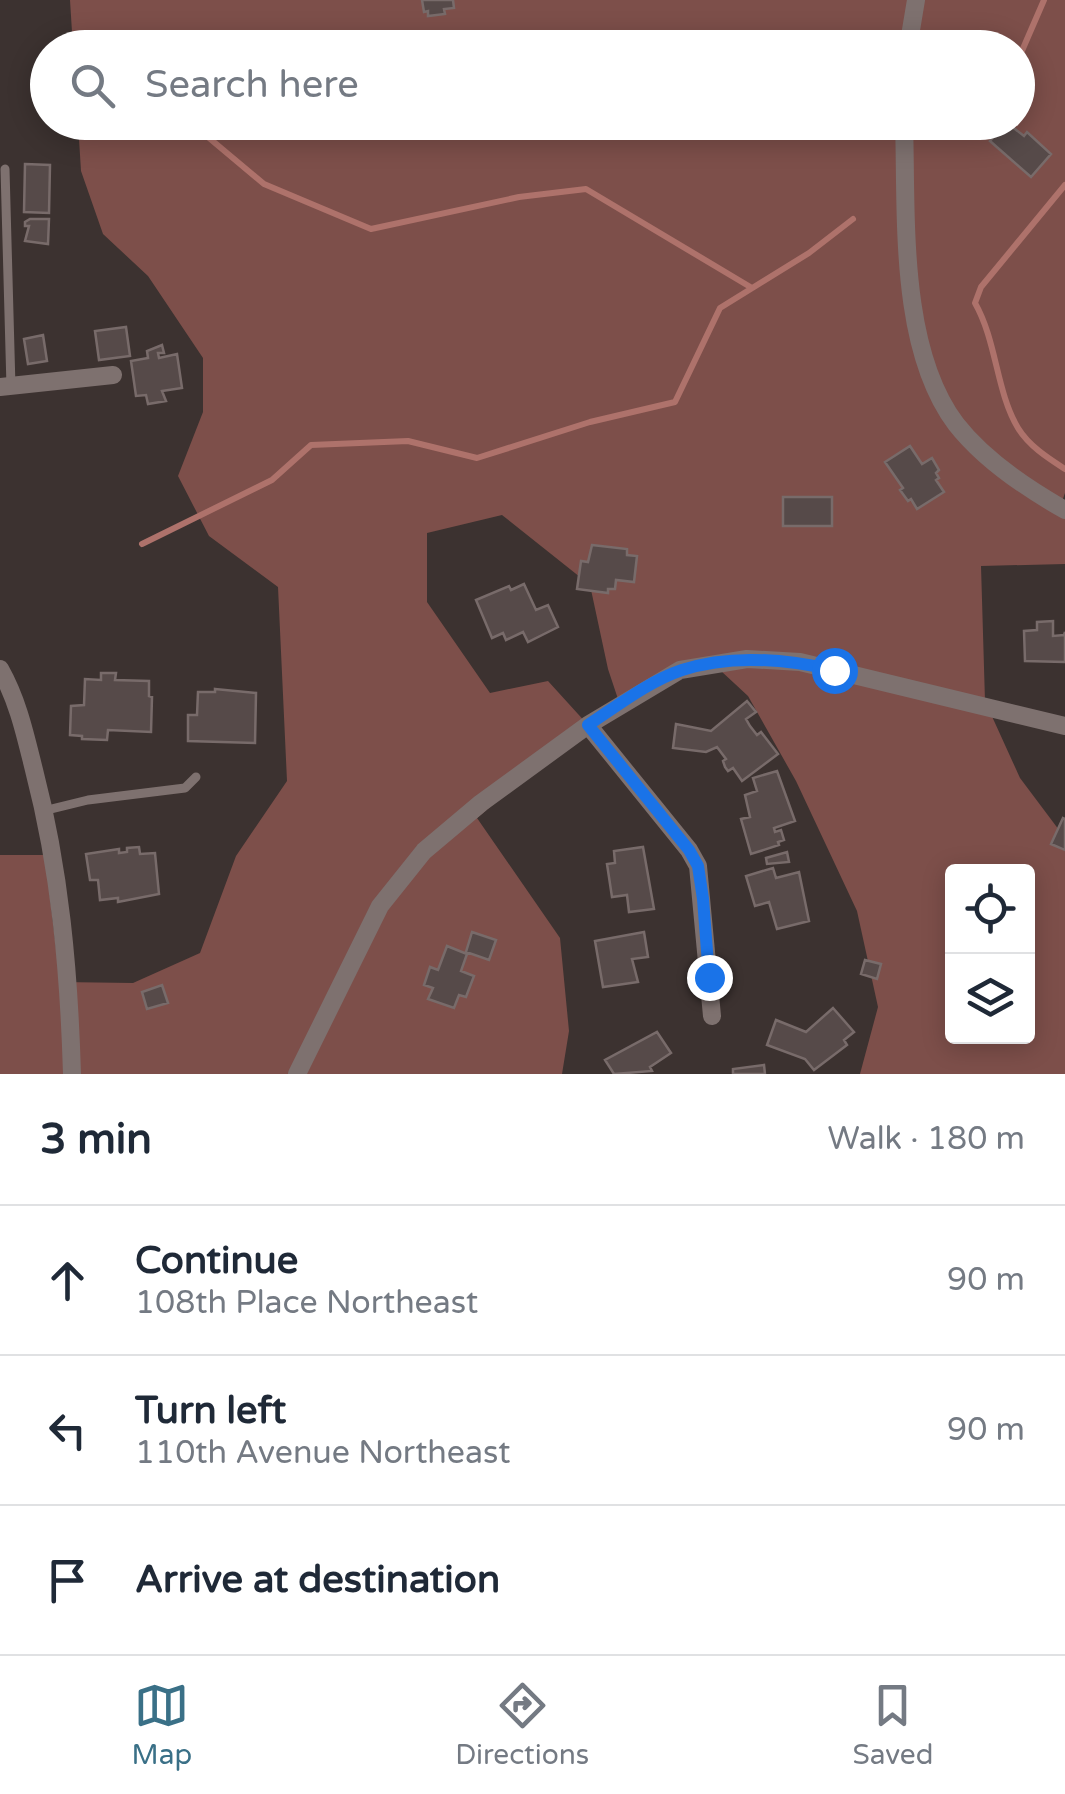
<!DOCTYPE html>
<html lang="en">
<head>
<meta charset="utf-8">
<style>
	body { margin:0; font-family:"Varela Round",sans-serif; background:#f6f6f7; color:#1f2937 }
	.controls { position:absolute; right:30px; bottom:30px; display:grid; overflow:hidden; border-radius:10px; box-shadow:0 5px 25px #0003 }
	.controls button { width:90px; height:90px; display:grid; place-items:center; padding:0; border:0; border-bottom:2px solid #e0e1e3; background:#fff; color:#1f2937; font:50px sans-serif }
	.stop { position:absolute; width:30px; height:30px; margin:-22px; border:8px solid #1a73e8; border-radius:50%; background:#fff }
	.stop.end { background:#1a73e8; border-color:#fff; box-shadow:0 2px 10px #0008 }
	.list { margin:0; padding:0; list-style:none }
	h2 { display:flex; justify-content:space-between; align-items:center; height:130px; margin:0; padding:0 40px; font-size:42px }
	h2 small { font-size:32px; font-weight:400; color:#747a83 }
	.list li { display:grid; grid-template-columns:65px 1fr auto; gap:30px; align-items:center; box-sizing:border-box; height:150px; padding:0 40px; border-top:2px solid #e0e1e3 }
	.list b { display:block; font-size:38px; white-space:nowrap }
	.list p { margin:0; font-size:32px; white-space:nowrap; color:#747a83 }
	.list em { font-size:32px; font-style:normal; color:#747a83 }
	.icon { flex:none; width:55px; height:55px; fill:none; stroke:currentColor; stroke-width:2; stroke-linecap:round; stroke-linejoin:round }
	.map { position:relative; flex:none; width:1065px; height:1074px; overflow:hidden }
	.search { position:absolute; background:#fff; box-shadow:0 5px 25px #0003; left:30px; right:30px; top:30px; height:110px; display:flex; align-items:center; gap:25px; box-sizing:border-box; padding:0 35px; border-radius:55px; color:#747a83; font-size:38px }
	.sheet { height:580px; background:#fff }
	nav { display:flex; justify-content:space-around; align-items:center; box-sizing:border-box; height:140px; border-top:2px solid #e0e1e3; background:#fff; font-size:28px; color:#747a83 }
	nav a { display:grid; justify-items:center; gap:5px }
	nav .on { color:#3a7087 }
	.map>svg:first-child { display:block }
</style>
</head>
<body>
<div class="map">
<svg width="1065" height="1074" viewBox="0 0 1065 1074">
	<rect width="100%" height="100%" fill="#3c3230"/>
	<!-- green -->
	<path fill="#7d4f4a" fill-rule="evenodd" d="M 70,0 L 1065,0 L 1065,493 L 1060,507 L 1065,510 L 1065,564 L 981,566 L 985,701 L 1020,778 L 1065,838 L 1065,1074 L 860,1074 L 878,1007 L 857,911 L 796,781 L 748,696 L 707,658 L 622,711 L 608,669 L 590,585 L 502,515 L 427,533 L 427,602 L 490,693 L 548,681 L 588,725 L 477,818 L 560,938 L 569,1031 L 562,1074 L 0,1074 L 0,855 L 45,855 L 60,982 L 133,983 L 200,953 L 236,856 L 287,781 L 278,587 L 209,536 L 178,476 L 203,412 L 203,358 L 148,276 L 103,234 L 81,171 L 78,123 L 1018,122 L 1018,48 L 73,48 ZM 952,872 L 1028,872 L 1028,1036 L 952,1036 Z"/>
	<g fill="none" stroke-linecap="round" stroke-linejoin="round">
		<!-- stream -->
		<path stroke="#ae726b" stroke-width="6" d="M 1018,60 L 1044,0
			M 190,122 L 264,184 L 371,229 L 519,197 L 586,189 L 752,288
			M 954,133 L 963,122
			M 1065,185 L 981,287 L 975,303 C 997,342 996,391 1018,428 C 1029,446 1048,458 1065,469
			M 142,544 L 272,480 L 311,445 L 408,441 L 477,458 L 590,422 L 675,402 L 720,308 L 809,253 L 853,219"/>
	</g>
	<!-- building -->
	<path fill="#564a49" stroke="#786b6a" stroke-width="2.5" d="M 422,0 L 453,0 L 454,8 L 444,9 L 445,14 L 428,16 L 428,11 L 424,12 Z
		M 1006,122 L 1024,136 L 1027,132 L 1051,154 L 1031,177 L 990,141 Z
		M 25,164 L 50,165 L 49,213 L 24,212 Z
		M 30,219 L 49,219 L 48,244 L 25,241 L 29,226 L 25,226 L 25,222 Z
		M 126,327 L 130,356 L 99,360 L 95,331 Z
		M 43,335 L 47,361 L 28,364 L 24,339 Z
		M 162,345 L 164,353 L 158,353 L 159,358 L 177,354 L 182,388 L 162,391 L 166,401 L 148,404 L 146,395 L 136,396 L 131,361 L 148,358 L 147,351 Z
		M 910,446 L 922,464 L 932,458 L 939,470 L 936,473 L 939,478 L 936,480 L 944,492 L 917,509 L 911,499 L 908,501 L 900,490 L 903,488 L 885,462 Z
		M 783,497 L 832,497 L 832,526 L 783,526 Z
		M 592,545 L 627,549 L 627,555 L 637,556 L 634,582 L 616,580 L 615,589 L 608,589 L 608,593 L 577,589 L 581,561 L 588,562 Z
		M 524,584 L 536,610 L 548,605 L 558,627 L 528,642 L 523,632 L 506,640 L 503,633 L 492,638 L 476,600 L 509,586 L 511,590 Z
		M 1053,621 L 1053,636 L 1064,635 L 1065,632 L 1065,662 L 1025,661 L 1024,631 L 1037,630 L 1037,622 Z
		M 101,673 L 116,673 L 115,680 L 149,681 L 149,696 L 152,697 L 151,732 L 108,730 L 107,740 L 82,739 L 82,736 L 70,735 L 71,706 L 84,705 L 85,679 L 101,680 Z
		M 215,689 L 256,693 L 255,743 L 188,741 L 188,715 L 197,715 L 198,692 L 215,692 Z
		M 747,701 L 756,712 L 746,719 L 750,726 L 757,735 L 761,732 L 778,754 L 742,781 L 733,768 L 728,771 L 725,767 L 723,761 L 726,759 L 717,747 L 706,752 L 673,748 L 676,724 L 711,731 Z
		M 777,771 L 795,821 L 774,828 L 775,832 L 781,830 L 784,840 L 778,842 L 779,845 L 751,854 L 741,819 L 750,817 L 745,795 L 757,791 L 753,778 Z
		M 1063,818 L 1065,819 L 1065,850 L 1051,844 Z
		M 139,847 L 140,854 L 155,853 L 159,894 L 118,902 L 118,898 L 100,900 L 98,880 L 90,880 L 86,854 L 119,849 L 119,853 L 127,852 L 127,848 Z
		M 643,847 L 654,909 L 629,912 L 627,895 L 612,897 L 607,864 L 615,863 L 614,851 Z
		M 787,852 L 789,862 L 767,864 L 766,858 Z
		M 773,868 L 776,878 L 799,872 L 809,921 L 777,929 L 769,902 L 755,906 L 746,876 Z
		M 472,932 L 496,940 L 489,960 L 466,952 Z
		M 644,932 L 648,957 L 632,959 L 638,982 L 603,987 L 595,941 Z
		M 447,946 L 467,954 L 461,971 L 474,976 L 466,997 L 459,995 L 454,1008 L 428,999 L 433,988 L 424,985 L 430,967 L 438,970 Z
		M 865,960 L 881,964 L 877,979 L 861,974 Z
		M 162,985 L 168,1003 L 147,1009 L 142,992 Z
		M 833,1008 L 854,1032 L 844,1040 L 847,1045 L 814,1070 L 805,1059 L 767,1045 L 776,1020 L 806,1032 Z
		M 657,1032 L 671,1053 L 650,1067 L 652,1071 L 614,1074 L 605,1060 Z
		M 764,1065 L 765,1074 L 733,1074 L 733,1069 Z"/>
	<g fill="none" stroke-linecap="round" stroke-linejoin="round">
		<!-- lane -->
		<path stroke="#7e716f" stroke-width="9" d="M 5,169 L 11,387
			M 43,811 L 88,800 L 185,788 L 196,777"/>
		<!-- street -->
		<path stroke="#7e716f" stroke-width="18" d="M 908,48 L 916,0
			M 904,122 C 907,214 898,347 956,424 C 984,460 1026,488 1065,510
			M 0,387 L 113,375
			M 0,669 C 18,701 25,734 34,770 C 60,870 69,971 72,1074
			M 588,725 L 689,850 L 698,866 L 712,1016
			M 297,1074 L 380,906 L 424,851 L 481,803 L 588,725 L 680,670 L 747,659 L 800,662 L 1065,726"/>
	</g>
	<g fill="none" stroke-linecap="round" stroke-linejoin="round">
		<!-- route -->
		<path stroke="#1a73e8" stroke-width="12" d="M 709,977 L 703,899 L 698,866 L 689,850 L 588,725 C 617,706 649,681 682,670 C 731,654 785,659 834,670"/>
	</g>
</svg>
<div class="controls">
<button><svg class="icon" aria-label="locate" viewBox="0 0 24 24"><circle cx="12" cy="12" r="6"/><path d="M12 2v4M12 18v4M2 12h4M18 12h4"/></svg></button>
<button><svg class="icon" aria-label="layers" viewBox="0 0 24 24"><path d="M12 4l9 5-9 5-9-5zM3 14l9 5 9-5"/></svg></button>
</div>
<div class="stop" style="left:834px;top:670px"></div>
<div class="stop end" style="left:709px;top:977px"></div>
<div class="search"><svg class="icon" aria-label="search" viewBox="0 0 24 24"><circle cx="10" cy="10" r="6"/><path d="M15 15l6 6"/></svg>Search here</div>
</div>
<section class="sheet">
<h2>3 min<small>Walk · 180 m</small></h2>
<ul class="list">
<li><svg class="icon" aria-label="ahead" viewBox="0 0 24 24"><path d="M12 20V5M6 11l6-6 6 6"/></svg><div><b>Continue</b><p>108th Place Northeast</p></div><em>90 m</em></li>
<li><svg class="icon" aria-label="left" viewBox="0 0 24 24"><path d="M17 20v-9H6M10 6l-5 5 5 5"/></svg><div><b>Turn left</b><p>110th Avenue Northeast</p></div><em>90 m</em></li>
<li><svg class="icon" aria-label="arrive" viewBox="0 0 24 24"><path d="M6 21V4h12l-3 4 3 4H6"/></svg><div><b>Arrive at destination</b></div></li>
</ul>
</section>
<nav>
<a class="on"><svg class="icon" aria-label="map" viewBox="0 0 24 24"><path d="M3 6l6-2 6 2 6-2v14l-6 2-6-2-6 2zM9 4v14M15 6v14"/></svg>Map</a>
<a><svg class="icon" aria-label="directions" viewBox="0 0 24 24"><path d="M12 3l9 9-9 9-9-9zM9 14v-3h6M13 9l2 2-2 2"/></svg>Directions</a>
<a><svg class="icon" aria-label="saved" viewBox="0 0 24 24"><path d="M7 4h10v16l-5-4-5 4z"/></svg>Saved</a>
</nav>
</body>
</html>
